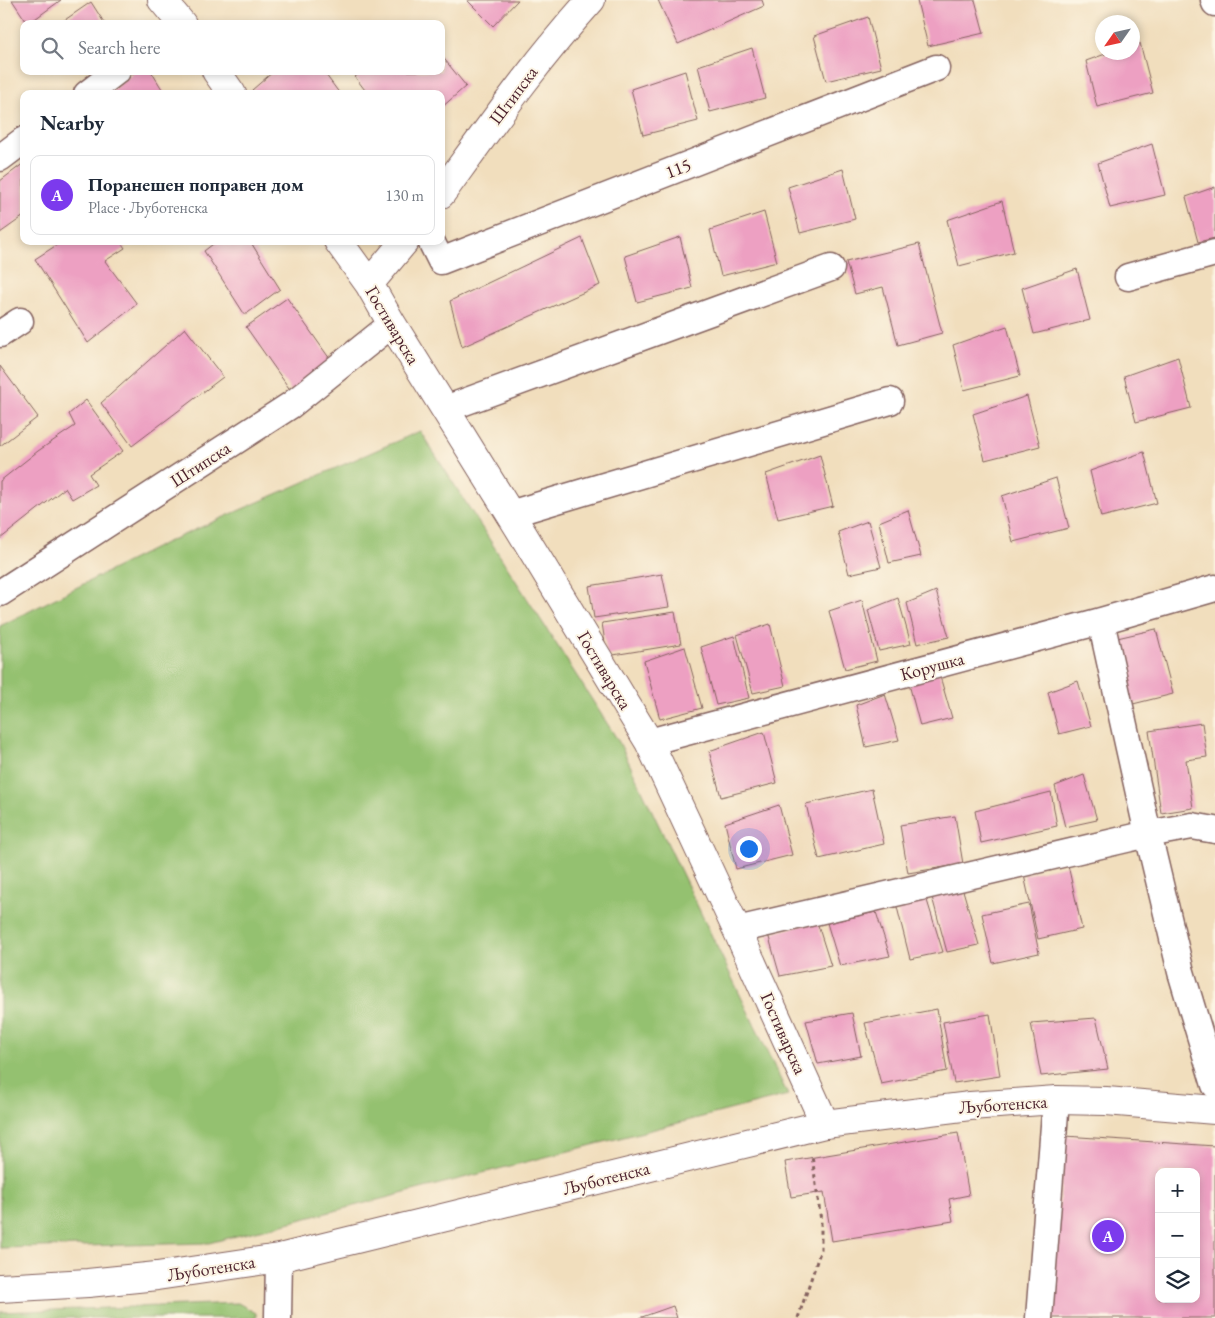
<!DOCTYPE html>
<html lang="en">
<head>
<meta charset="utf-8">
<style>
	body { margin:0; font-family:"EB Garamond",serif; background:#f2f2f3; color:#1f2937 }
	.controls { position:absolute; right:15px; bottom:15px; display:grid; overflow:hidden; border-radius:10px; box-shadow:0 2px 8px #0003 }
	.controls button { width:45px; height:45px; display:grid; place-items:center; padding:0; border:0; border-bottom:1px solid #e0e1e3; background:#fff; color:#1f2937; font:25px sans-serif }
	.compass { position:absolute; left:1095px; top:15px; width:45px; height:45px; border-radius:50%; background:#fff; box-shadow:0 2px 8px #0003; rotate:236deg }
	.you { position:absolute; left:748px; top:848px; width:18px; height:18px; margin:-12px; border:4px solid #fff; border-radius:50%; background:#1a73e8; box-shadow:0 0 0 8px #1a73e833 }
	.badge { display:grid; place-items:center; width:32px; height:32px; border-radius:50%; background:#7c3aed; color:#fff; font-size:16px; font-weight:700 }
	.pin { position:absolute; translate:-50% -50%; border:2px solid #fff; box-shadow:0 1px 5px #0006 }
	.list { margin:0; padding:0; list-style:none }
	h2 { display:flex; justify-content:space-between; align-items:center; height:65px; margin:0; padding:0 20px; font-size:21px }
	h2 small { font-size:16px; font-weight:400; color:#747a83 }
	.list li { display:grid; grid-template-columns:32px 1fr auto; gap:15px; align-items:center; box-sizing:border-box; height:80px; margin:0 10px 10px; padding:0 10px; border:1px solid #e0e1e3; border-radius:10px }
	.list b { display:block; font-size:19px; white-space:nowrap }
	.list p { margin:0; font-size:16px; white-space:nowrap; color:#747a83 }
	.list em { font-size:16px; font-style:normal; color:#747a83 }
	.icon { flex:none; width:28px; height:28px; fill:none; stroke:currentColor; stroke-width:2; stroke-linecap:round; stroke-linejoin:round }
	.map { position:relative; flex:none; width:1215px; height:1318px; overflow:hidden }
	.search { position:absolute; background:#fff; box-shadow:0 2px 8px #0003; left:20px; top:20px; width:425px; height:55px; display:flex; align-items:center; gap:12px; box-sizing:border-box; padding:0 18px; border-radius:10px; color:#747a83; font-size:19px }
	.panel { position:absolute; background:#fff; box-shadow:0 2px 8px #0003; left:20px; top:90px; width:425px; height:155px; border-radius:10px }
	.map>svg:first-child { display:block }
</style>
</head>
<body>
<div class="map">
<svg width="1215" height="1318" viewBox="0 0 1215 1318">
	<rect width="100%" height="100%" fill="#fcf5e5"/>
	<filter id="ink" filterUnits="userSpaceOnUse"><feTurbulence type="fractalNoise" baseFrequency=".02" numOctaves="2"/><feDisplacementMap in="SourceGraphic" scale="10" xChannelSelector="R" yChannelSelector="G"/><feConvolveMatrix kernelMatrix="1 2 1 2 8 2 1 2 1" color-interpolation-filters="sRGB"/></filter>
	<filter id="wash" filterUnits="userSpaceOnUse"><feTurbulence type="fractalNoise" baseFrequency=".0096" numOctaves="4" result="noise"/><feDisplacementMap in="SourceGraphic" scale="20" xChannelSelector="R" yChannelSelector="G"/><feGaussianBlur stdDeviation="1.12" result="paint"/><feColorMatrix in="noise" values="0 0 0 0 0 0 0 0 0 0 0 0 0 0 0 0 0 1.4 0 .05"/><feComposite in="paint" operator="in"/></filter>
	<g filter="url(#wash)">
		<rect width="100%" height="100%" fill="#f1debd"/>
		<!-- green -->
		<path fill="#94c170" stroke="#6f704e" d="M 420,431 L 619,742 L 788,1095 L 209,1243 L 0,1248 L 0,626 L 165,543 Z
			M 238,1303 L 256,1313 L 256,1318 L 0,1318 L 0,1312 Z"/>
		<g id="blocks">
			<!-- building -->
			<path fill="#eda0c2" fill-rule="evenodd" d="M 12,0 L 61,0 L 28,24 Z
				M 467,0 L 518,0 L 493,26 Z
				M 658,0 L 762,0 L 764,6 L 678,44 Z
				M 918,0 L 975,0 L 984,33 L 928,46 L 917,1 Z
				M 91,2 L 105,24 L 59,24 Z
				M 868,17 L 881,68 L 826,81 L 814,36 Z
				M 1140,43 L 1153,93 L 1097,107 L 1086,61 L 1111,52 L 1132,52 L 1132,45 Z
				M 752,48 L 765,98 L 710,112 L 698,66 Z
				M 441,55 L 466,86 L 441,108 L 441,94 L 368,94 L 355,77 L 362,71 L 441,71 Z
				M 136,71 L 151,71 L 165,94 L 108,94 Z
				M 274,71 L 323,71 L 340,94 L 255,94 L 252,90 Z
				M 685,71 L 698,121 L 643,135 L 631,89 Z
				M 1152,144 L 1165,195 L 1110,208 L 1098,163 Z
				M 24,163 L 24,216 L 0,233 L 0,181 Z
				M 843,169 L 855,219 L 800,233 L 788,187 Z
				M 1215,187 L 1215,238 L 1198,242 L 1186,197 Z
				M 1002,201 L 1014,252 L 959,266 L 947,220 Z
				M 764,212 L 777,262 L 721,276 L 710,230 Z
				M 680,237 L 692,288 L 637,302 L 625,256 Z
				M 582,238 L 600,285 L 462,347 L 450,301 Z
				M 63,241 L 120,241 L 125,248 L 105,261 L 137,304 L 88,343 L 35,259 Z
				M 217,241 L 250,241 L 280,289 L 245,315 L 204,251 Z
				M 919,244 L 942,333 L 898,345 L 883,287 L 855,294 L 846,262 Z
				M 1077,269 L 1090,320 L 1034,334 L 1022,288 Z
				M 287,298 L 332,362 L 291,391 L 246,327 Z
				M 1007,326 L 1020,376 L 964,390 L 953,345 Z
				M 185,328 L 223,377 L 132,446 L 101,403 Z
				M 1178,357 L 1191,408 L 1136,422 L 1124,376 Z
				M 0,366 L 38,417 L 0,446 Z
				M 1027,396 L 1040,446 L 985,460 L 973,414 Z
				M 86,400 L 123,451 L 89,474 L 96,485 L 72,499 L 65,488 L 0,539 L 0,481 L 38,451 L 75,426 L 69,414 Z
				M 1144,452 L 1157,503 L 1101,517 L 1090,471 Z
				M 820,455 L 833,506 L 778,519 L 766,474 Z
				M 1056,478 L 1069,528 L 1013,542 L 1002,496 Z
				M 908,510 L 921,556 L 889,563 L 879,522 Z
				M 868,521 L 881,567 L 849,574 L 838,532 Z
				M 662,574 L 669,607 L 594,618 L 589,586 Z
				M 936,591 L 949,637 L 917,644 L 907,603 Z
				M 898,598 L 911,644 L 879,651 L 868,610 Z
				M 862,600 L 877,661 L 845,669 L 829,611 Z
				M 675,612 L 681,644 L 607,656 L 602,623 Z
				M 770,624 L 785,686 L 753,693 L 737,635 Z
				M 1156,629 L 1173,694 L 1129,705 L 1113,639 Z
				M 734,636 L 749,698 L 716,705 L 701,647 Z
				M 685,647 L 702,708 L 660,719 L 644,661 Z
				M 939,673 L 952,718 L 920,726 L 909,684 Z
				M 1078,681 L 1091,726 L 1059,734 L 1048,692 Z
				M 885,694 L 899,740 L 866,747 L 856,705 Z
				M 1202,723 L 1207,757 L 1186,760 L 1193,808 L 1161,813 L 1149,731 Z
				M 764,732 L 777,783 L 721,797 L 709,751 Z
				M 1084,775 L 1097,820 L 1065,827 L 1055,786 Z
				M 872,789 L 884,844 L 819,859 L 806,804 Z
				M 1051,792 L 1057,826 L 981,843 L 975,811 Z
				M 779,805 L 792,855 L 736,869 L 725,823 Z
				M 955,816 L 963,864 L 908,873 L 900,825 Z
				M 1068,865 L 1082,929 L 1038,939 L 1024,875 Z
				M 962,887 L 979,945 L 947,952 L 932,897 Z
				M 925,894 L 943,952 L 910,959 L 896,903 Z
				M 1029,904 L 1039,953 L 993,963 L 982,914 Z
				M 876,912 L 890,956 L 840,966 L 827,923 Z
				M 817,922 L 831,966 L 780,976 L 768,934 Z
				M 937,1009 L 947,1071 L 881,1084 L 865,1023 Z
				M 852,1013 L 861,1056 L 818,1064 L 806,1021 Z
				M 990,1014 L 1000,1076 L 954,1083 L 943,1022 Z
				M 1096,1018 L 1108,1069 L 1041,1076 L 1031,1023 Z
				M 958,1133 L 969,1195 L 949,1199 L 953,1221 L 832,1241 L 824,1192 L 791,1197 L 785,1162 Z
				M 1065,1136 L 1215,1146 L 1215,1318 L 1050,1318 ZM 1159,1172 L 1196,1172 L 1196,1299 L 1159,1299 Z
				M 673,1306 L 677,1318 L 639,1318 Z"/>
		</g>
	</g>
	<g filter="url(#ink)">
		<use href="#blocks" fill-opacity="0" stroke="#84625e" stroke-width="1"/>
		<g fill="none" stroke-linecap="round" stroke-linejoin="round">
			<!-- minor casing -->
			<g stroke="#84625e" stroke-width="29">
				<path id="minor" d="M 1214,0 L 1215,3
					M 87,94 L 117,71
					M 0,158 L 24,140
					M 431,241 L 441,261 L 936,68
					M 1128,277 L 1215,253
					M 0,334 L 20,321
					M 445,409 L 831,268
					M 510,514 L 890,401
					M 0,593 L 291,405 L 392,324
					M 1101,621 L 1148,834 L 1181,972 L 1215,1085
					M 649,742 L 1101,621 L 1215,588
					M 737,930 L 1148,834 L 1192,826 L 1215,830
					M 278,1318 L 279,1258
					M 1039,1318 L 1056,1100"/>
			</g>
			<!-- tertiary casing -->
			<g stroke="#84625e" stroke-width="30">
				<path id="tertiary" d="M 162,0 L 182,24
					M 216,71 L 232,94
					M 441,194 C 489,128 536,61 591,0
					M 338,241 L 369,284 L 392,324 L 519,528 L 649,742 L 737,930 L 825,1124
					M 369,284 L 405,241"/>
			</g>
			<!-- secondary casing -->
			<g stroke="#84625e" stroke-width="30">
				<path id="secondary" d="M 0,1288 L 88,1283 L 157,1276 L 279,1258 L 825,1124 L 970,1106 L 1056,1100 L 1106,1101 L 1215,1110"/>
			</g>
			<!-- path -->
			<path stroke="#84625e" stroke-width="3" stroke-dasharray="4 4" stroke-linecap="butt" d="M 798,1318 L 821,1249 L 821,1221 L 812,1156"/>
			<!-- minor -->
			<use href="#minor" stroke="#fff" stroke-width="26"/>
			<!-- tertiary -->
			<use href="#tertiary" stroke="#fff" stroke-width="28"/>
			<!-- secondary -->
			<use href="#secondary" stroke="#fff" stroke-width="28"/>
		</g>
	</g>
	<g text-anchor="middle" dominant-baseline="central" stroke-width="4" stroke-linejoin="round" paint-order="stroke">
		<!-- street labels -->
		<g font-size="18" fill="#4a1f2b" stroke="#fcf5e5">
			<text transform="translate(513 95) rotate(-53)">Штипска</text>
			<text transform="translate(678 168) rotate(-21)">115</text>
			<text transform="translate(393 325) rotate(59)">Гостиварска</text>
			<text transform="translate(200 464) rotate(-33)">Штипска</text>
			<text transform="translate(932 666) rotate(-15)">Корушка</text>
			<text transform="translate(605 670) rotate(59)">Гостиварска</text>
			<text transform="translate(784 1033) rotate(66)">Гостиварска</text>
			<text transform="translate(1003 1104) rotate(-4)">Љуботенска</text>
			<text transform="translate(606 1178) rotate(-14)">Љуботенска</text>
			<text transform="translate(211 1268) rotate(-9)">Љуботенска</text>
		</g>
	</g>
</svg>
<div class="controls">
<button>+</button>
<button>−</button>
<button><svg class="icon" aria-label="layers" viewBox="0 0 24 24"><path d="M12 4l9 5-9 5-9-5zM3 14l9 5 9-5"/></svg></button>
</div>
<svg class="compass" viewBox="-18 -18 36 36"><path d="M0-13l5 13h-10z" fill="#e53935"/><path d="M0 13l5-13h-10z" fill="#747a83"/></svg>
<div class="you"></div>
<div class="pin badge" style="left:1108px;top:1236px">A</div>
<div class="search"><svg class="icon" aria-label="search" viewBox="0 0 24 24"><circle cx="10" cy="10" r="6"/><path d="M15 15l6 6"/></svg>Search here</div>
<section class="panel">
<h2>Nearby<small></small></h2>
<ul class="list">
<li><span class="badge">A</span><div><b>Поранешен поправен дом</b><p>Place · Љуботенска</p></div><em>130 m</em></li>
</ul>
</section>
</div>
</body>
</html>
